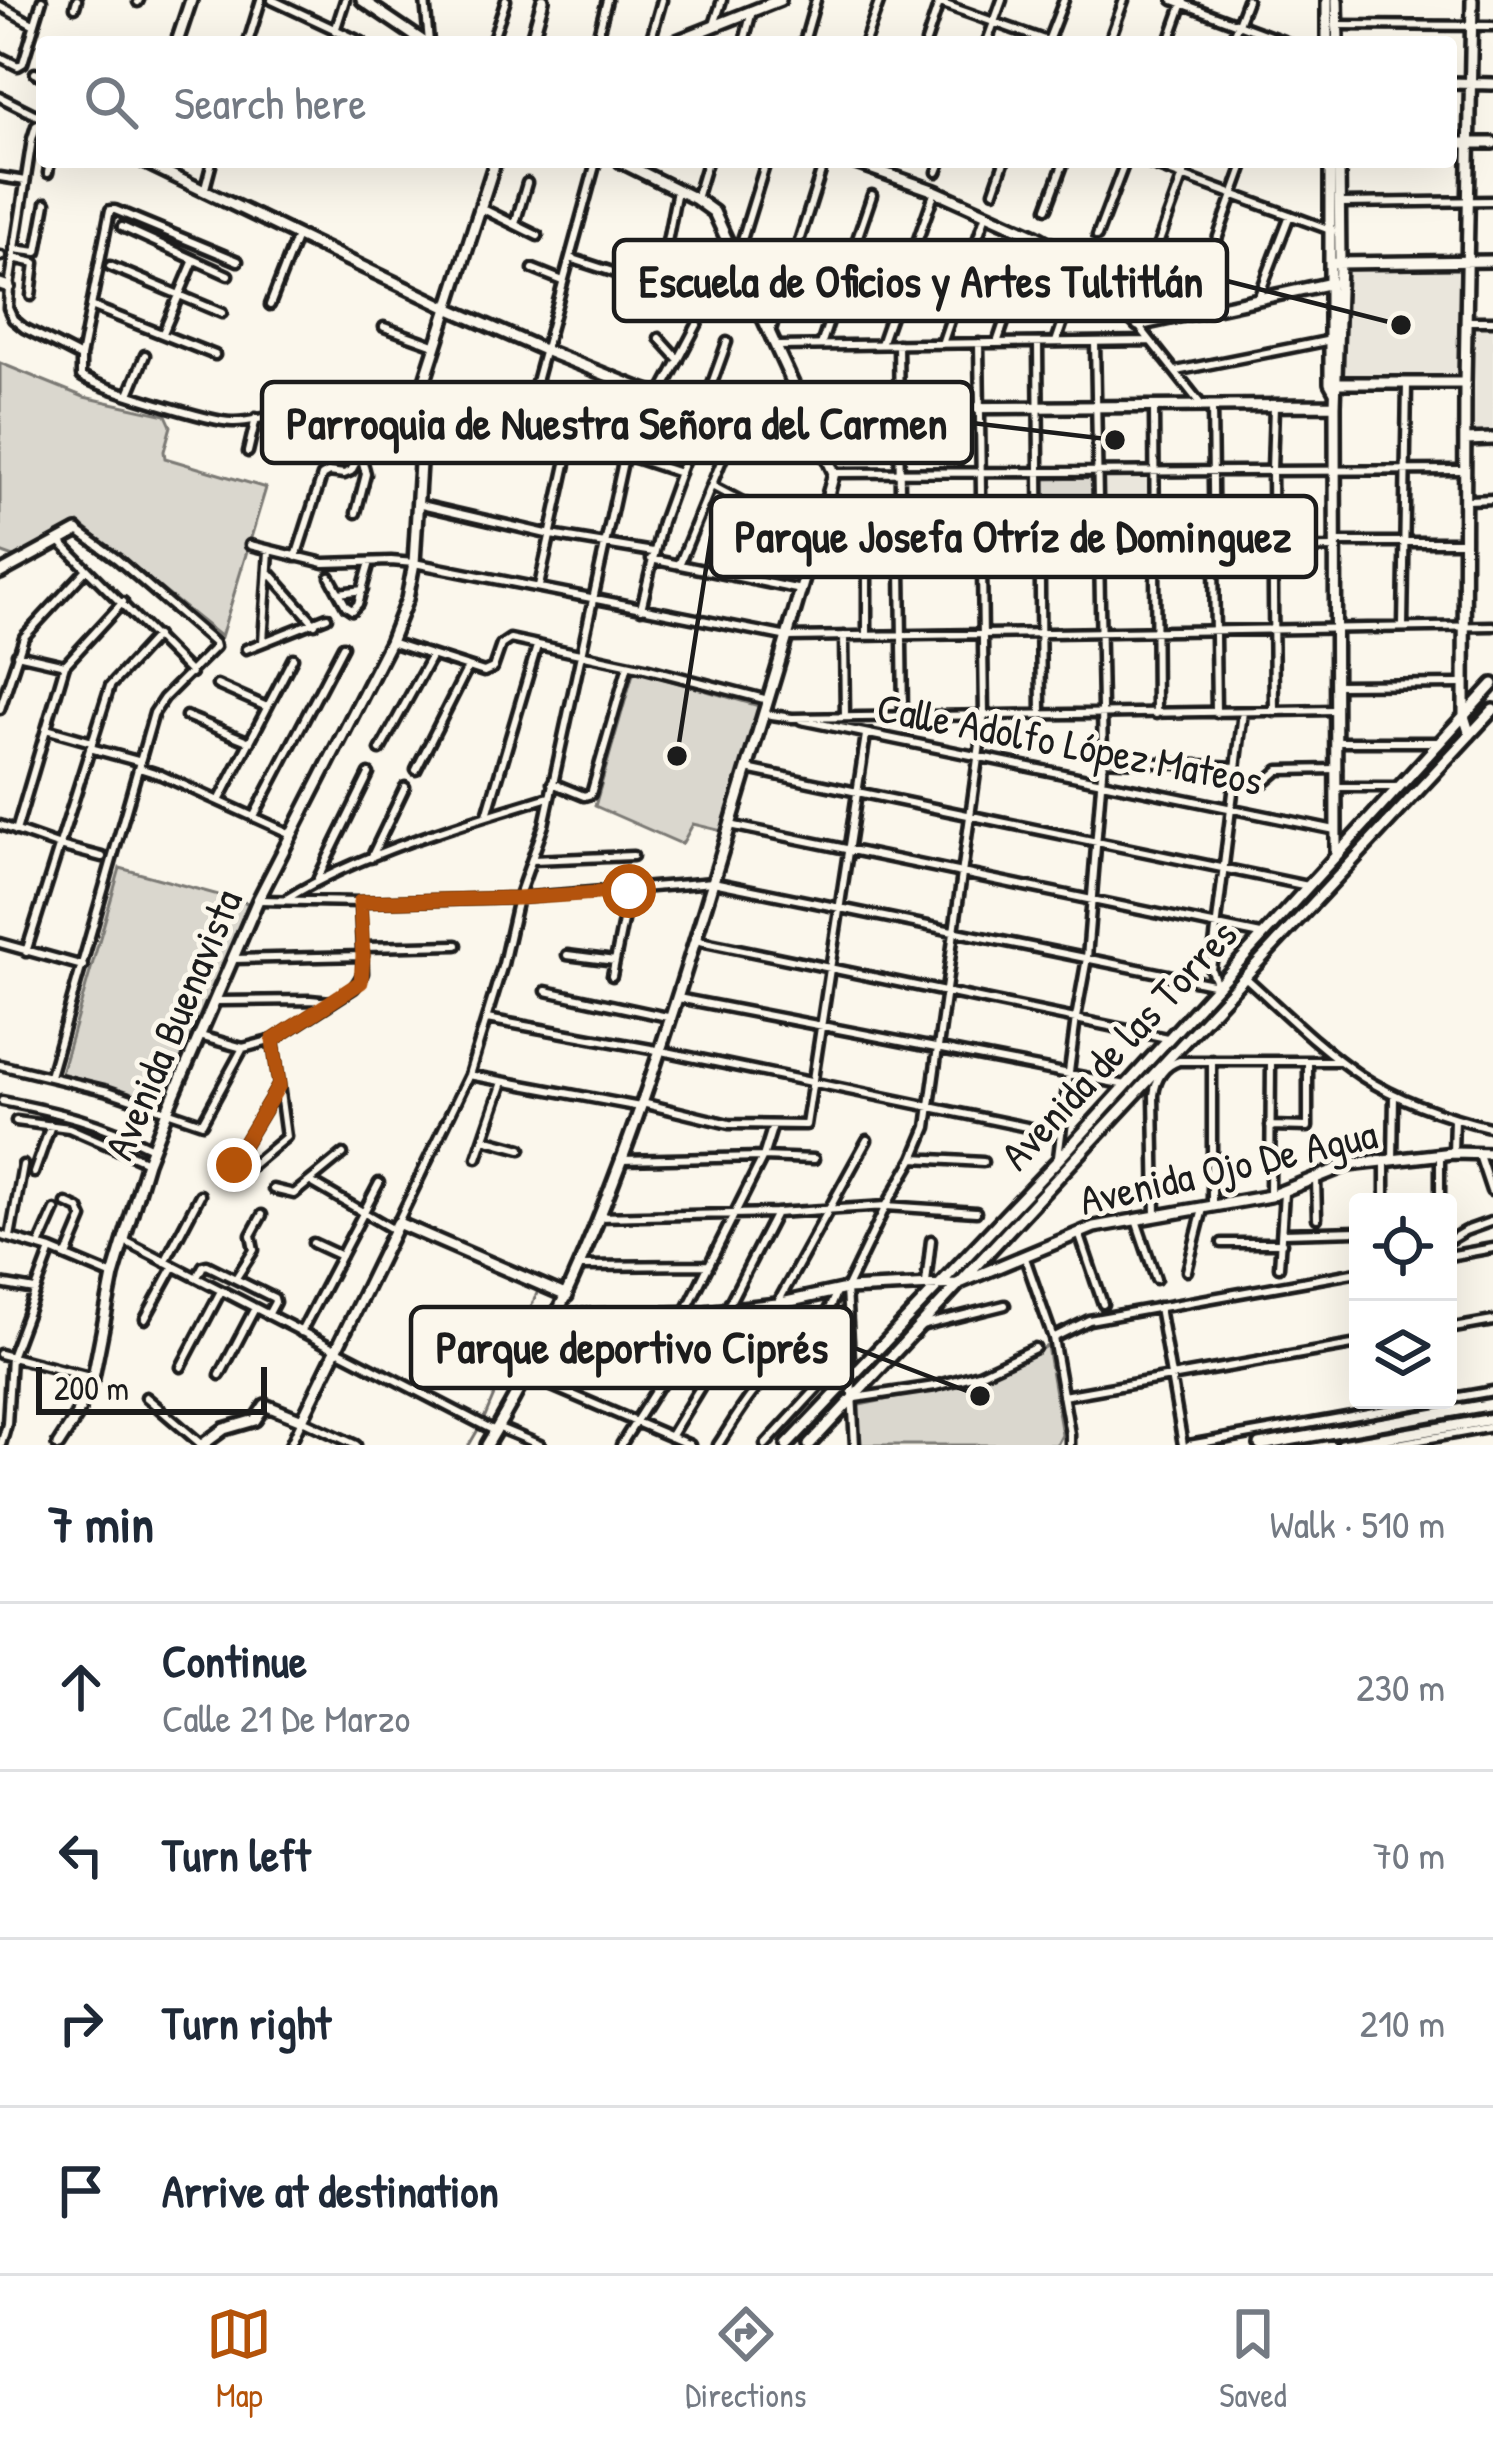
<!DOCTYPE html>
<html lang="en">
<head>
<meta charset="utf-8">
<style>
	body { margin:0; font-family:"Patrick Hand",sans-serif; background:#f2f2f3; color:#1f2937 }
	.controls { position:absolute; right:36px; bottom:36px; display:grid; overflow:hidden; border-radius:12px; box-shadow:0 12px 48px #0002 }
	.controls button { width:108px; height:108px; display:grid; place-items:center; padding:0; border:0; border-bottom:3px solid #e0e1e3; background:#fff; color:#1f2937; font:60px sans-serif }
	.scale { position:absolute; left:36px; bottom:30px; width:231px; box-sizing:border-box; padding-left:12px; border:6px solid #1c1c1c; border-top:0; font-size:33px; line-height:42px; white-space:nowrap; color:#1c1c1c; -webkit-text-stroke:9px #fbf7ec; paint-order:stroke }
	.stop { position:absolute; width:36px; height:36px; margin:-27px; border:9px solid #b45309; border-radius:50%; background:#fff }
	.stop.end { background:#b45309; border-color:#fff; box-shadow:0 3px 12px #0008 }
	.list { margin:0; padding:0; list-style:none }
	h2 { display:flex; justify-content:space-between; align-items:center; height:156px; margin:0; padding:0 48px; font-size:51px }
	h2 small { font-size:39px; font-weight:400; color:#747a83 }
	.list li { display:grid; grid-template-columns:78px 1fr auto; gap:36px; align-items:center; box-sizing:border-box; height:168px; padding:0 48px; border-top:3px solid #e0e1e3 }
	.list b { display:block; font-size:45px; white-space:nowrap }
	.list p { margin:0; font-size:39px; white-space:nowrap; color:#747a83 }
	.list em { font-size:39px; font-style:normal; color:#747a83 }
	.icon { flex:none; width:66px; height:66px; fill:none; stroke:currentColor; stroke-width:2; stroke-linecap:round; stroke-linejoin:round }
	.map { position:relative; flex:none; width:1493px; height:1445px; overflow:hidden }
	.search { position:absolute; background:#fff; box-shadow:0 12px 48px #0002; left:36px; right:36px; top:36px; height:132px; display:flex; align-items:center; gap:30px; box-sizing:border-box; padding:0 42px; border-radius:12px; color:#747a83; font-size:45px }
	.sheet { height:828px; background:#fff }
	nav { display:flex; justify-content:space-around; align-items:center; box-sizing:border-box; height:168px; border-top:3px solid #e0e1e3; background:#fff; font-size:33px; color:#747a83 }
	nav a { display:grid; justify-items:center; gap:6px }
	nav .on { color:#b45309 }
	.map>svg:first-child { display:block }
</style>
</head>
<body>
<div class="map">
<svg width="1493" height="1445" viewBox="0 0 1493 1445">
	<rect width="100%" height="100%" fill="#fbf7ec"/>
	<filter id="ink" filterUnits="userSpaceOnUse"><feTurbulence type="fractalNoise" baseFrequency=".00833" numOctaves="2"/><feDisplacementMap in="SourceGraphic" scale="24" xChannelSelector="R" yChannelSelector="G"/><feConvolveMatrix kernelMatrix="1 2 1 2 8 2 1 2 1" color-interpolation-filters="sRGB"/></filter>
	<g filter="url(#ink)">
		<!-- built -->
		<path fill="#eae6dc" d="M 1460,269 L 1460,380 L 1342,380 L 1342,270 Z
			M 1472,329 L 1493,329 L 1493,435 L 1473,435 Z
			M 1151,478 L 1151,514 L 1100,514 L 1100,479 Z"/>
		<!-- green -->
		<path fill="#dad7ce" stroke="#7b7a75" stroke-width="3" d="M 0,363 L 84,397 L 166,415 L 171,426 L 164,451 L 165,458 L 266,488 L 221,637 L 79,523 L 14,557 L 0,552 Z
			M 1091,478 L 1092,496 L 1079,497 L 1079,513 L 1044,515 L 1043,479 Z
			M 634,670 L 759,706 L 722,831 L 693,824 L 682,844 L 595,806 Z
			M 120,868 L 248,903 L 216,987 L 165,1103 L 61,1073 Z
			M 1047,1346 L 1062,1435 L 1057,1445 L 860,1445 L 855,1406 L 953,1386 L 987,1376 Z"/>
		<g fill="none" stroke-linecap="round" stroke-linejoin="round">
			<!-- stream -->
			<path stroke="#74726e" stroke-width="3" d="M 469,1445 L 483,1421 L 537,1293"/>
			<!-- street casing -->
			<g stroke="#1c1c1c" stroke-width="15">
				<path id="street" d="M 272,0 L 362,42
					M 425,0 L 429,42
					M 1173,0 L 1286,42
					M 138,2 L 139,0
					M 940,3 L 1050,42
					M 0,6 L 33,24
					M 75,7 L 77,0
					M 714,25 L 722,0
					M 1335,25 L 1493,26
					M 335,31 L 345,0
					M 1048,41 L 1064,0
					M 248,42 L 261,0
					M 492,42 L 506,0
					M 596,42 L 607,0
					M 650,42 L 662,0
					M 744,42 L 752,11
					M 804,42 L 816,0
					M 865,42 L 880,0
					M 926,42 L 939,3
					M 987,42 L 1002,0
					M 1109,42 L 1124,0
					M 1169,42 L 1184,0
					M 1231,42 L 1247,0
					M 0,57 L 18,66 L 23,63 L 42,0
					M 35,73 L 42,76
					M 0,97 L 42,118
					M 42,123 L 36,126 L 32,139 L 9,287 L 8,308 L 13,319 L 24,328 L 81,357
					M 1144,162 L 1333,231
					M 937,172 L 941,162
					M 48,173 L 50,162
					M 0,177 L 25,181
					M 994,191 L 1004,162
					M 204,192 L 212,162
					M 696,199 L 707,162
					M 1341,203 L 1493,201
					M 481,208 L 538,236
					M 1047,208 L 1064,162
					M 515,224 L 527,183
					M 122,227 L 228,275
					M 1097,236 L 1125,162
					M 14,249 L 37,252 L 46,203
					M 0,256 L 1,256
					M 737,256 L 766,162
					M 13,258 L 35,263 L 31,296
					M 570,258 L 634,279
					M 238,261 L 115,210 L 110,210 L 81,357 L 81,376 C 94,386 213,422 232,422 C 257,423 266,412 296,418 C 321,423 340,441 361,455 L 366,474 L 356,513
					M 110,266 L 222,313
					M 533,269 L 563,281
					M 660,278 L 677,190
					M 1259,296 L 1290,215
					M 1137,302 L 1188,162
					M 270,305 L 297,236
					M 91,306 L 215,355
					M 1190,314 L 1245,162
					M 1466,321 L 1493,321
					M 1138,325 L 1203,407
					M 384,327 L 437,346
					M 771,330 L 824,162
					M 163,333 L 194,260
					M 659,338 L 679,360
					M 1056,342 L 1082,266
					M 997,343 L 1034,235
					M 1038,343 L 1041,715
					M 881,344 L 935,191
					M 898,344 L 903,716
					M 942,344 L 986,214
					M 821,345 L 872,195
					M 777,346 L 1150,341
					M 1176,371 L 1331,340
					M 426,393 L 525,422 L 680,473
					M 129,394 L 145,355
					M 660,395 L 708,304
					M 1212,406 L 1216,713
					M 1154,407 L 1156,714
					M 525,422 L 596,162
					M 248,452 L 256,418
					M 289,454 L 300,419
					M 834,473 L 1464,470
					M 712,486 L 767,515 L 817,535
					M 1467,500 L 1493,499
					M 417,504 L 551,535 L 653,552
					M 60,542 L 191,673
					M 1337,542 L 1465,542
					M 250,545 L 324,563 L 391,561 L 414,563 L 788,637 L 1493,626
					M 812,554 L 1335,548
					M 867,554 L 867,636
					M 296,557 L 322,476 L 329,472 L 344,474 L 351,471 L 379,419
					M 651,559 L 801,590
					M 679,565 L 737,423
					M 269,572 L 315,624
					M 330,577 L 346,606 L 352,610 L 358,604 L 370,562
					M 539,586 L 572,437
					M 339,593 L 363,590
					M 641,609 L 662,522 L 727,342
					M 1403,626 L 1407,384
					M 844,636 L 845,717
					M 263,642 L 269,551
					M 390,642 L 484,672 L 493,668 L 501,645 L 510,639 L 645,668 L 768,700
					M 246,649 L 327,617
					M 17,654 L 65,665
					M 217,685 L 267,707
					M 1337,685 L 1462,684
					M 0,709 L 24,637 L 87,569
					M 1274,712 L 1272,470 L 1274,406
					M 765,714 L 792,718 L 1335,710
					M 186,716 L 250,742
					M 801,720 L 1335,830
					M 46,729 L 92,742
					M 1336,742 L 1437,742
					M 90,748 L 141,762
					M 380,750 L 431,657
					M 1103,760 L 1235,767
					M 139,768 L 161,775 L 291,834
					M 747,769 L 1308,886
					M 416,770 L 468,667
					M 1234,778 L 1265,782 L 1279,770 L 1337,769
					M 552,783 L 584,796 L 591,794 L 628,665
					M 1337,787 L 1399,787
					M 219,801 L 293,658
					M 487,815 L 537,646
					M 254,816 L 343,646
					M 0,825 L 60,846 L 102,857
					M 730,825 L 1261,935
					M 16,831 L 65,665 L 123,602
					M 371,858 L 405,787
					M 532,860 L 633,856
					M 318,878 L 369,774
					M 288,898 C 361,853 466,822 549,797
					M 260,900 L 360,902 L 518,898 L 713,882 L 1217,985
					M 695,940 L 1167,1038
					M 0,943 L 83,966
					M 363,947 L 457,945
					M 26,952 L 110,686 L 156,636
					M 567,955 L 615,961
					M 233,959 L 363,956
					M 612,976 L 629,891
					M 1245,977 C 1282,1010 1319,1048 1361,1076 C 1401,1102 1447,1117 1493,1128
					M 1218,987 L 1211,970 L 1243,712
					M 546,991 L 672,1018
					M 678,998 L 1126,1085
					M 216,1001 L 310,1000 L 331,1002
					M 487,1019 L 662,1051 L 1060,1134
					M 200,1036 L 243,1048 L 273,1040 L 354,988 L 363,973 L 360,903
					M 273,1040 L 279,1085 L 235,1159 L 236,1169 L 244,1172 L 286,1137 L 279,1085
					M 0,1065 L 108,1091 L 202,1123 L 243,1048
					M 469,1075 L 640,1107
					M 50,1076 L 154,713 L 164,698 L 215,647 L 214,643 L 117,559 L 78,531
					M 2,1101 C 59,1112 100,1122 152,1148
					M 642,1103 L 729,1124 L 806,1125 L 866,735
					M 16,1121 L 69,1128 L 147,1162
					M 1270,1126 L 1308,1127 L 1308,1061
					M 484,1139 L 521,1149
					M 1453,1153 L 1454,1118
					M 1479,1155 L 1491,1191
					M 1058,1157 L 1076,1018 L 1087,958 L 1103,760 L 1095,342
					M 477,1158 L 503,1082
					M 914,1158 L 983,1162
					M 620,1160 L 763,1157 L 814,1159
					M 1385,1161 L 1385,1202
					M 1393,1161 L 1394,1095
					M 34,1173 L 51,1125
					M 1316,1179 L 1317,1218
					M 311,1182 L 394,1230
					M 273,1189 L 294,1194 L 343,1154
					M 1270,1196 L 1271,1061
					M 1440,1202 L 1440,1155
					M 66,1203 L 79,1209 L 83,1218 L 67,1256
					M 1212,1207 L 1212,1060
					M 1156,1216 L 1154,1095 C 1156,1079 1164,1066 1179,1061 L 1340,1061
					M 598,1217 L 776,1213 L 886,1206 L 976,1212
					M 1136,1220 L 1156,1279
					M 398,1222 L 469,1075 L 503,964 L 518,898 L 544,825 L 639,388
					M 1079,1233 L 1103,1304
					M 1283,1233 L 1358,1231
					M 0,1235 L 51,1250 L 113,1276
					M 10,1237 L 23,1165
					M 123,1240 L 493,1430
					M 1448,1241 L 1465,1231 L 1493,1221
					M 313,1243 L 341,1256
					M 1222,1243 L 1282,1243
					M 39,1246 L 55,1210
					M 1448,1256 L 1493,1248
					M 1025,1258 L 1053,1338 L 1070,1434 L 1070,1445
					M 165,1262 L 200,1195
					M 580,1266 L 709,1265
					M 1279,1267 L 1284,1193
					M 1187,1271 L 1203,1209
					M 197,1277 L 203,1266 L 207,1265 L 274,1298 L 275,1302 L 268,1315
					M 236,1278 L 254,1250 L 251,1235 L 262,1215
					M 926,1283 L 931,1240
					M 0,1284 L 35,1290
					M 777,1304 L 867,1140
					M 1159,1307 L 1183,1445
					M 726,1310 L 776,1213
					M 686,1311 L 763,1157 L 773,1125
					M 145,1319 L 174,1266
					M 921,1326 L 1005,1305
					M 1448,1329 L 1493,1321
					M 301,1332 L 379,1183
					M 1053,1338 L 1089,1320 L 1358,1272
					M 544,1341 L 660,1386
					M 0,1354 L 93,1378
					M 181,1367 L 221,1291
					M 220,1375 L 255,1308
					M 526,1375 L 690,1445
					M 1063,1396 L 1358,1344
					M 146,1397 L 202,1445
					M 855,1398 L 935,1386 L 979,1374 L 1035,1348
					M 1448,1399 L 1493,1391
					M 497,1427 L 540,1445
					M 670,1437 L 721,1353
					M 1,1445 L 7,1424 L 11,1357 L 51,1250
					M 290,1445 L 302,1420 L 356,1445
					M 621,1445 L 705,1312
					M 718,1445 C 732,1424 745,1400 763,1381 C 795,1347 817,1341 836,1293
					M 765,1445 L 848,1355
					M 855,1445 L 846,1289 L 886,1206 L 914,1158 L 927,1127 L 984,715 L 979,343
					M 1189,1445 L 1442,1400
					M 1391,1445 L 1493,1427"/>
			</g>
			<!-- secondary casing -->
			<g stroke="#1c1c1c" stroke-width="18">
				<path id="secondary" d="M 362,0 L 424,42
					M 1327,0 L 1327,42
					M 1337,0 L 1338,42
					M 177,42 L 191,0
					M 531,42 L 543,0
					M 674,42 L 780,0
					M 1451,83 L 1493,84
					M 1451,143 L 1493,143
					M 144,162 L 450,309 L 544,350 L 639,388 L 823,453
					M 853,162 L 935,191 L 1036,236 L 1064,252 L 1085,268 L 1138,325 L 1332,283
					M 1330,162 L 1330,383 L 1335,392
					M 1336,263 L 1493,261
					M 0,284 L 9,287
					M 1332,383 L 1465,383
					M 803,409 L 1335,405
					M 1465,440 L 1493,439
					M 0,573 L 77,531
					M 1470,735 L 1464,716 L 1465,383 L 1472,0
					M 1336,856 L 1335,405 L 1340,263 L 1339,162
					M 558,1316 L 705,1312 L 777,1304 L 846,1289 L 957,1284 L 1094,1227 L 1270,1196 L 1348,1165 L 1453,1153 L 1493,1154
					M 58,1445 L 76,1417 L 93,1378 L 113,1276 L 147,1162 L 167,1111 L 258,900 L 390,642 L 407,599 L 414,563 L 425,380 L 495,162
					M 202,1445 L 224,1429 L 255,1420 L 265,1405 L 302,1420 L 398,1223 L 567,1296
					M 487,1445 C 600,1258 663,1047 726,839 C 762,717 801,596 834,473 L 714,212 L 696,199 L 621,162
					M 787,1445 L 1058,1160 L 1493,684
					M 809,1445 L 1493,710
					M 1260,1445 L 1493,1404
					M 1342,1445 L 1493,1419"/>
			</g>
			<!-- street -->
			<use href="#street" stroke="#fbf7ec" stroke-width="6"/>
			<!-- secondary -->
			<use href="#secondary" stroke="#fbf7ec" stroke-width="9"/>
		</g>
	</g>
	<g fill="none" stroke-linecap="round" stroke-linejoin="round" filter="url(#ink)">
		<!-- route -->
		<path stroke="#b45309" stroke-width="15" d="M 234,1165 L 235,1159 L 279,1085 L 273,1040 L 361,982 L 363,956 L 360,902 L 518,898 L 629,891"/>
	</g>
	<g text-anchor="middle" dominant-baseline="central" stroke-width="10" stroke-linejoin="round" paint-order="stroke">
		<!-- street labels -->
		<g font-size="42" fill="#1c1c1c" stroke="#fbf7ec">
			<text transform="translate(1070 743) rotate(11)">Calle Adolfo López Mateos</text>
			<text transform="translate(172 1024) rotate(-67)">Avenida Buenavista</text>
			<text transform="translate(1118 1044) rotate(-47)">Avenida de las Torres</text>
			<text transform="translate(1228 1166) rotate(-13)">Avenida Ojo De Agua</text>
		</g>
	</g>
	<!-- callouts -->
	<path fill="none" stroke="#1c1c1c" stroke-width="4.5" d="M1401 325L1227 281M1115 440L972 423M677 756L711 536M980 1396L852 1347"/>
	<g fill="#1c1c1c" stroke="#fbf7ec" stroke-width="4.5">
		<circle cx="1401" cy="325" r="12"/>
		<circle cx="1115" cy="440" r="12"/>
		<circle cx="677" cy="756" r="12"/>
		<circle cx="980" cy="1396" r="12"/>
	</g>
	<g fill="#fbf7ec" stroke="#1c1c1c" stroke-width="4.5">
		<rect x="614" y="240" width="613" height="81" rx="12"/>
		<rect x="262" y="382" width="710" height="81" rx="12"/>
		<rect x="711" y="496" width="605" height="81" rx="12"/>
		<rect x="411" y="1307" width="441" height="81" rx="12"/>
	</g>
	<g font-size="45" text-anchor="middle" font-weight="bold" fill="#1c1c1c">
		<text x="921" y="297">Escuela de Oficios y Artes Tultitlán</text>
		<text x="617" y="439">Parroquia de Nuestra Señora del Carmen</text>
		<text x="1013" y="552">Parque Josefa Otríz de Dominguez</text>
		<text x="632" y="1363">Parque deportivo Ciprés</text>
	</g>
</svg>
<div class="controls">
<button><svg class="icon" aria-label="locate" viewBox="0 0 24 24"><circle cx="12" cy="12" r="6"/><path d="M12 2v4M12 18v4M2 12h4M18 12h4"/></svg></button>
<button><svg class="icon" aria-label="layers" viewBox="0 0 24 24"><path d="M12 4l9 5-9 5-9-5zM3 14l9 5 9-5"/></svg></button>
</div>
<div class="scale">200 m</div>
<div class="stop" style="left:629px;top:891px"></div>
<div class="stop end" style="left:234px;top:1165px"></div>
<div class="search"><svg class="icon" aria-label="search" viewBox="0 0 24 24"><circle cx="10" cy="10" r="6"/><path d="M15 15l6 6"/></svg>Search here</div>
</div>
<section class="sheet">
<h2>7 min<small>Walk · 510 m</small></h2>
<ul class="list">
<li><svg class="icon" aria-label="ahead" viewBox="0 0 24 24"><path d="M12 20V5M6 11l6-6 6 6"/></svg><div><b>Continue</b><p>Calle 21 De Marzo</p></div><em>230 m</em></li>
<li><svg class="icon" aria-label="left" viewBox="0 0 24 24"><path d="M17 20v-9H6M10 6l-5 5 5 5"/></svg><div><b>Turn left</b></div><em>70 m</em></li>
<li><svg class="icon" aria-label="right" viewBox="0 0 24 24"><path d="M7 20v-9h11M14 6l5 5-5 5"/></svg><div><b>Turn right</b></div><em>210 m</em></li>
<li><svg class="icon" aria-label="arrive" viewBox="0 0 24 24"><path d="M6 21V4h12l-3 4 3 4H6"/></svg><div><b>Arrive at destination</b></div></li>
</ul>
</section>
<nav>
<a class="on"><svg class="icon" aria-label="map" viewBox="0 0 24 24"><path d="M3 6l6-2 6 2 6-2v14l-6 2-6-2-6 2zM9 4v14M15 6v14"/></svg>Map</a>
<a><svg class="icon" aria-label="directions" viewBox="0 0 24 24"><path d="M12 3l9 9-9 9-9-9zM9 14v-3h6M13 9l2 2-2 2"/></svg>Directions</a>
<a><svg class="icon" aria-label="saved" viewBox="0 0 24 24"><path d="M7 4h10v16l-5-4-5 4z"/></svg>Saved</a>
</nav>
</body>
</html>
